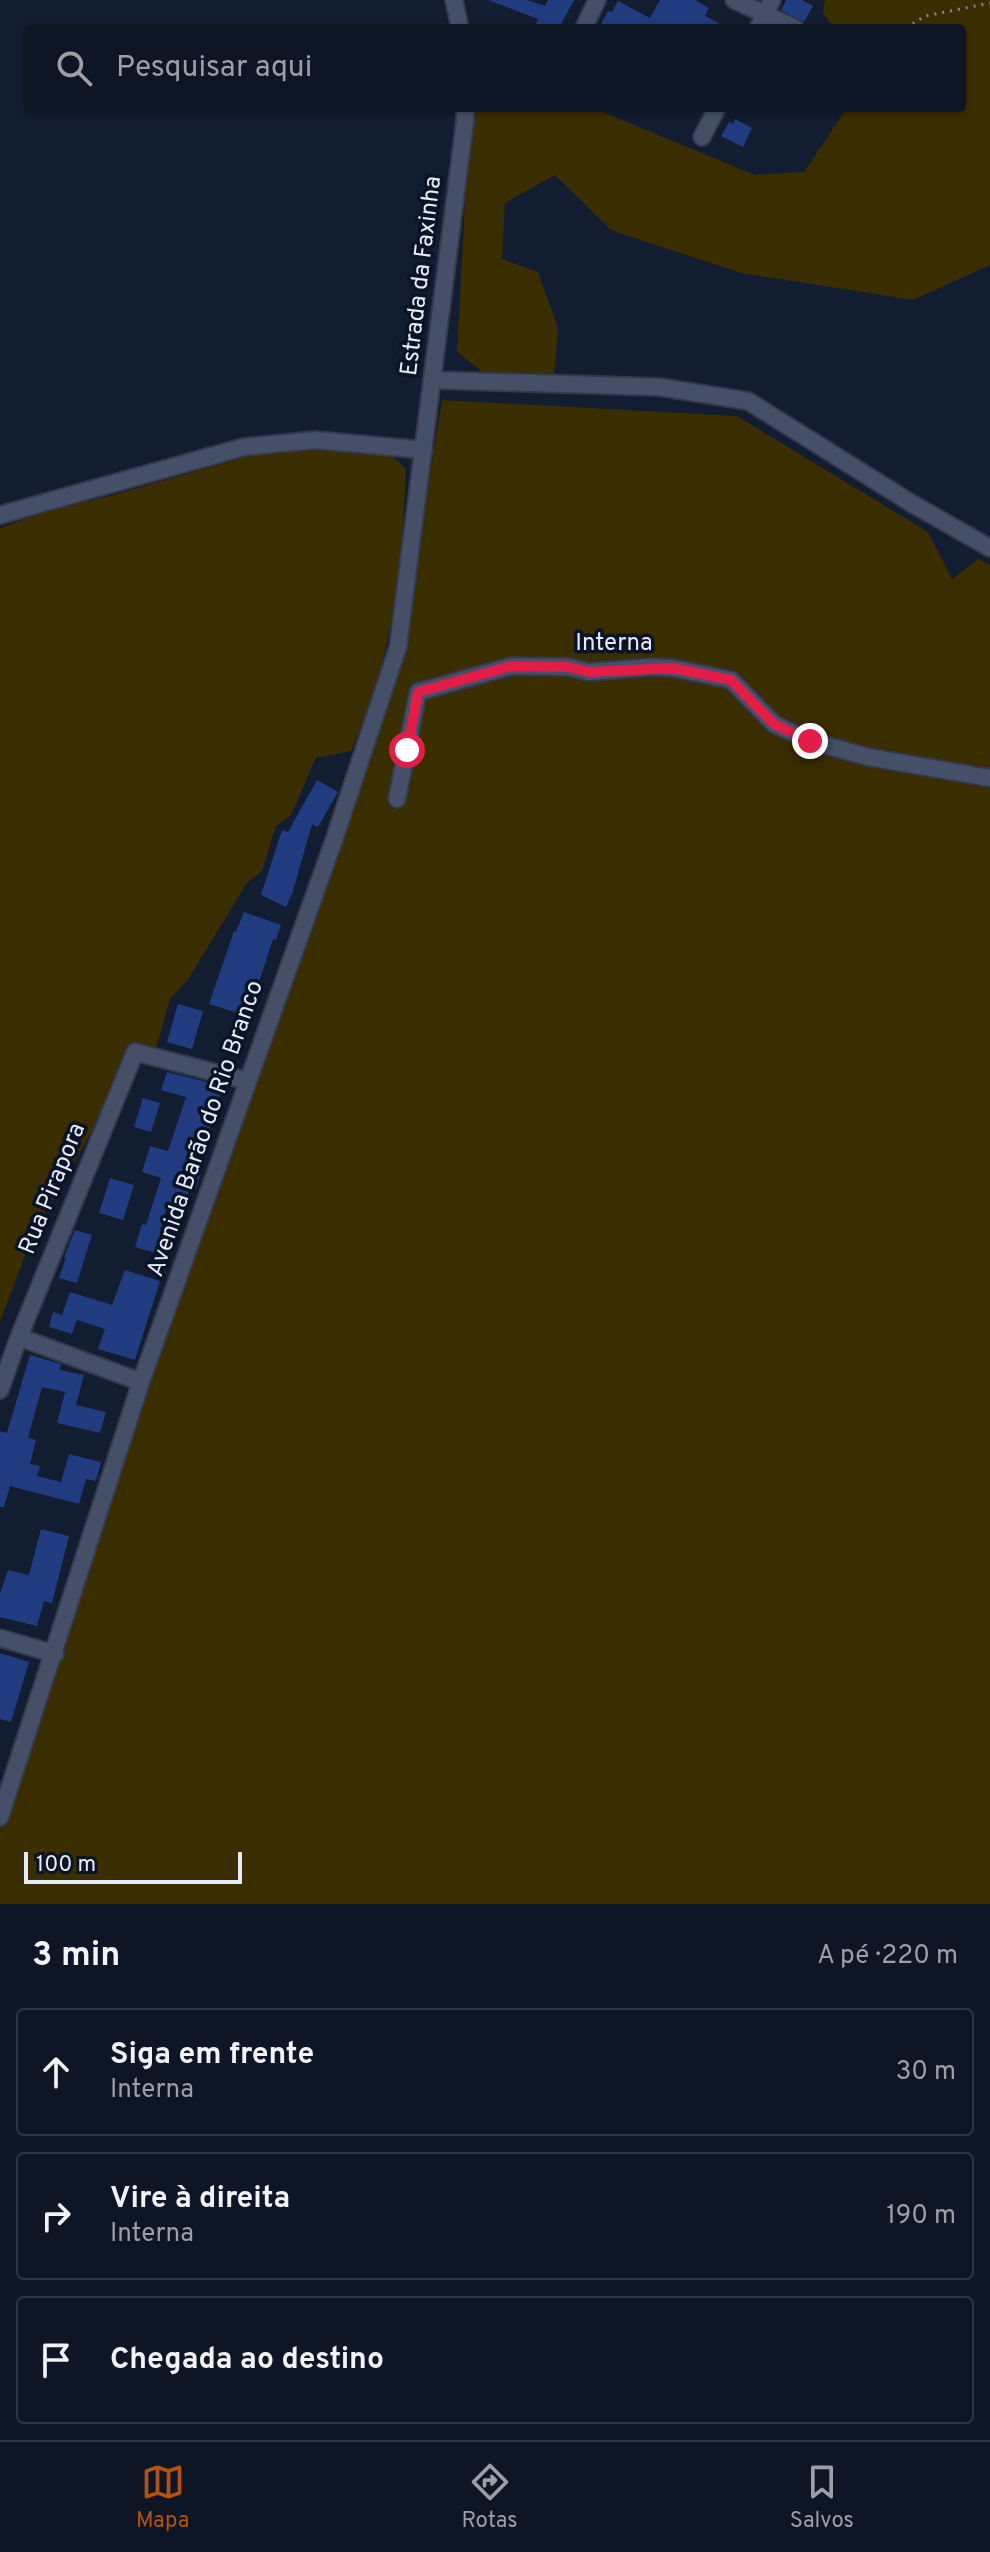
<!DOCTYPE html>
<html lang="pt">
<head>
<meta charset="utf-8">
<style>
	body { margin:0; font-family:Overpass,sans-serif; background:#171f2d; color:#f1f3f6 }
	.scale { position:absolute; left:24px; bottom:20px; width:218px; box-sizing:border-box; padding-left:8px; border:4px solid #e4ebf9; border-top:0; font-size:22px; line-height:28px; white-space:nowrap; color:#e4ebf9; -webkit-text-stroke:6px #0b1326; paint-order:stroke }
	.stop { position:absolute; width:24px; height:24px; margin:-18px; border:6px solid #e11d48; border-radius:50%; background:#fff }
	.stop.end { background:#e11d48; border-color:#fff; box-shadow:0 2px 8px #0008 }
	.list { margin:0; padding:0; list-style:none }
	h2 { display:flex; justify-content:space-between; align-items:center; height:104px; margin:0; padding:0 32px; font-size:34px }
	h2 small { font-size:26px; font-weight:400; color:#9b9fa7 }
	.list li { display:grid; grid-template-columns:52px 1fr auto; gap:24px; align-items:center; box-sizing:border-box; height:128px; margin:0 16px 16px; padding:0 16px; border:2px solid #2e3542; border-radius:8px }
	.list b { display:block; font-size:30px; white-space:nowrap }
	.list p { margin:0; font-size:26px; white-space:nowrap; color:#9b9fa7 }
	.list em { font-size:26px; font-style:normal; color:#9b9fa7 }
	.icon { flex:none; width:44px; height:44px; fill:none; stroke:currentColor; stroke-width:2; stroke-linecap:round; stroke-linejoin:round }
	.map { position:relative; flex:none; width:990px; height:1904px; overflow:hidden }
	.search { position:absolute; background:#0e1625; box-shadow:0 2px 6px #0004; left:24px; right:24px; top:24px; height:88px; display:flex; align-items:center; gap:20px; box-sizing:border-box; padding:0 28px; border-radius:8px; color:#9b9fa7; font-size:30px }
	.sheet { height:536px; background:#0e1625 }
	nav { display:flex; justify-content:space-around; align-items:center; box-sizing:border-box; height:112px; border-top:2px solid #2e3542; background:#0e1625; font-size:22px; color:#9b9fa7 }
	nav a { display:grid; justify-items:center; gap:4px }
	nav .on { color:#b45309 }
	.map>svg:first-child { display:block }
</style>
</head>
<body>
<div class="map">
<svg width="990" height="1904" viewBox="0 0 990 1904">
	<rect width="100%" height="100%" fill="#131d31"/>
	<!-- green -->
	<path fill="#3a2d00" d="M 825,0 L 990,0 L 990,265 L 913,300 L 741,273 L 611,230 L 555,175 L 505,203 L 502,259 L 538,272 L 558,328 L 554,376 L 486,375 L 457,352 L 470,108 L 593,108 L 755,175 L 804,172 L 847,108 L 962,108 L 962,28 L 834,28 L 823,13 Z
		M 442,400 L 737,416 L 928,532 L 952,579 L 978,559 L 990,565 L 990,1904 L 0,1904 L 0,1826 L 146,1381 L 401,649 Z
		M 343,444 L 387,451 L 406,469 C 402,565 393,662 351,751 L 316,758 L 291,815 L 276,826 L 262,871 L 247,883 L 187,981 L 170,999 L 155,1052 L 129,1047 L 109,1102 L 35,1230 L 0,1322 L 0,528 L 49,510 L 110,496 L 273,449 Z"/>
	<!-- building -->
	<path fill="#203b7f" d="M 488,0 L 527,0 L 545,6 L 548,0 L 574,0 L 559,28 L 534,28 L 538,19 Z
		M 660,0 L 695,0 L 709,8 L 705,16 L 728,28 L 599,28 L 608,11 L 612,12 L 618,1 L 650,18 Z
		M 786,0 L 802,0 L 813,6 L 804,22 L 781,10 Z
		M 735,119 L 752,128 L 743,147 L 721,136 L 729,122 L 733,124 Z
		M 317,780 L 338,792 L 318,827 L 312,824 L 293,891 L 286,907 L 261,895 L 282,830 L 288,832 Z
		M 244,912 L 281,925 L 276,940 L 273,939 L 248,1016 L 209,1004 L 234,931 L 236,932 Z
		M 178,1004 L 203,1011 L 192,1049 L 167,1042 Z
		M 167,1072 L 223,1086 L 199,1161 L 204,1163 L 196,1189 L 190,1187 L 183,1209 L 168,1204 L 160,1230 L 166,1232 L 159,1254 L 135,1247 L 142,1224 L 146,1225 L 161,1178 L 142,1172 L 150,1146 L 168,1151 L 186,1097 L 161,1090 Z
		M 143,1098 L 160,1103 L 151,1132 L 134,1127 Z
		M 110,1178 L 134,1185 L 123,1220 L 99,1213 Z
		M 75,1230 L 92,1235 L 77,1283 L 59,1278 L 66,1257 L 64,1257 Z
		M 125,1270 L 160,1281 L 135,1360 L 98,1349 L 105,1329 L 77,1320 L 72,1334 L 49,1327 L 53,1312 L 62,1315 L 70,1292 L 112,1305 Z
		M 30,1355 L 61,1364 L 60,1370 L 84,1375 L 76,1405 L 106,1412 L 100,1433 L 57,1423 L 65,1392 L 42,1387 L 28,1438 L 36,1440 L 30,1464 L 40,1466 L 37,1476 L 61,1482 L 69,1454 L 101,1462 L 96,1481 L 86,1479 L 79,1504 L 10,1486 L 4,1507 L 0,1507 L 0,1431 L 7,1433 Z
		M 41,1529 L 69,1536 L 52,1603 L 44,1601 L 37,1626 L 0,1617 L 0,1593 L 8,1570 L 29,1575 Z
		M 0,1653 L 29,1662 L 11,1722 L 0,1719 Z"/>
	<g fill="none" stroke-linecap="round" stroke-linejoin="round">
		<!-- minor casing -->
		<g stroke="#34384a" stroke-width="20">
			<path id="minor" d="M 454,0 L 460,28
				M 734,0 L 795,28
				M 584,28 L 597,0
				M 758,28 L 772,0
				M 702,137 L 717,108
				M 433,380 L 659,387 L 748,401 L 911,503 L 990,548
				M 0,515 L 244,447 L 315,440 L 424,450
				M 397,799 L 418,692 L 512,666 L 568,667 L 589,672 L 651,667 L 673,668 L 731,680 L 774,724 L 810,741 L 868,757 L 990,778
				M 19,1337 L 141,1382
				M 0,1390 L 19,1337 L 135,1052 L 248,1081
				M 0,1638 L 55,1654
				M 0,1817 L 141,1382 L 333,843 L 398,647 L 465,121 L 465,108"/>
		</g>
		<!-- path -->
		<path stroke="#808899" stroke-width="3" stroke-dasharray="2 6" stroke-linecap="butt" d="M 906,28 L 925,16 L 990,3"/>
		<!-- minor -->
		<use href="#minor" stroke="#455068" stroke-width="16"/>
	</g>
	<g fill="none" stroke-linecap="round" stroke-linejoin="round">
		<!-- route -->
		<path stroke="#e11d48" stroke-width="10" d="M 407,750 L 418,692 L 512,666 L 568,667 L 589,672 L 673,668 L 731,680 L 774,724 L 810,741"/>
	</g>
	<g text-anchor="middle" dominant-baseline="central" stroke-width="7" stroke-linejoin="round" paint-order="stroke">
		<!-- street labels -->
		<g font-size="24" fill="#e4ebf9" stroke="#0b1326">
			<text transform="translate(422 276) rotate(-83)">Estrada da Faxinha</text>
			<text x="614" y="644">Interna</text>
			<text transform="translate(206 1129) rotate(-71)">Avenida Barão do Rio Branco</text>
			<text transform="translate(53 1189) rotate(-68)">Rua Pirapora</text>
		</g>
	</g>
</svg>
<div class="scale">100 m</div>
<div class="stop" style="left:407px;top:750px"></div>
<div class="stop end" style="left:810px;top:741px"></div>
<div class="search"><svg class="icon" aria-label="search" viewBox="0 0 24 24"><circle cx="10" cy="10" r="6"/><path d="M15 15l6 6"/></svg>Pesquisar aqui</div>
</div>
<section class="sheet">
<h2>3 min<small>A pé · 220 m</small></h2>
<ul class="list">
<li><svg class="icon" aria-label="ahead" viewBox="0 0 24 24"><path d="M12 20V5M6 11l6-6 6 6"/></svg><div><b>Siga em frente</b><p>Interna</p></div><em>30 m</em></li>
<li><svg class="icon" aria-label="right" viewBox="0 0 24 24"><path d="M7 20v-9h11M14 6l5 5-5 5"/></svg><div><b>Vire à direita</b><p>Interna</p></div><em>190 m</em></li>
<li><svg class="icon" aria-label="arrive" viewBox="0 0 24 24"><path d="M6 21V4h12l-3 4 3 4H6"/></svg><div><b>Chegada ao destino</b></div></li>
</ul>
</section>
<nav>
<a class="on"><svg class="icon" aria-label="map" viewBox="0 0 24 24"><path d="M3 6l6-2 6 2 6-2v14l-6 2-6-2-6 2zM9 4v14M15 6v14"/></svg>Mapa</a>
<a><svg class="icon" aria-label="directions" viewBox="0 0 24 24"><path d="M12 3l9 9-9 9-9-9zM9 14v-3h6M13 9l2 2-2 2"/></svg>Rotas</a>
<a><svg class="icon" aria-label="saved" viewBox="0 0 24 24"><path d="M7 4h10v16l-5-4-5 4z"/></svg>Salvos</a>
</nav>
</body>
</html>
